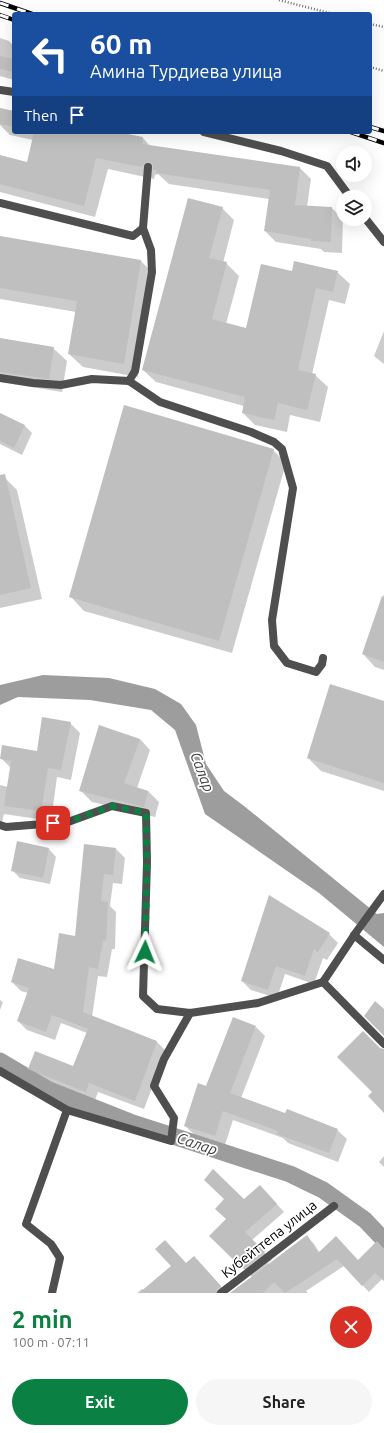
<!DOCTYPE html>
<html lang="en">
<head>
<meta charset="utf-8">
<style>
  :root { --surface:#fff; --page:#f6f6f6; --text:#222; --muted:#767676; --accent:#0b8043 }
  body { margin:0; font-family:Ubuntu,sans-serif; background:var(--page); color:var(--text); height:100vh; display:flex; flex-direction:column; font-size:15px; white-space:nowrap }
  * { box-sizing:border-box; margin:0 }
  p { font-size:13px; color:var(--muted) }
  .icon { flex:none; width:22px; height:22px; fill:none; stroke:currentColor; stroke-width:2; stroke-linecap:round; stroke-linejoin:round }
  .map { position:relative; height:1293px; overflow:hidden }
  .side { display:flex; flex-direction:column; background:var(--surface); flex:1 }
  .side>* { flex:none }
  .top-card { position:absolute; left:12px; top:12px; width:360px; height:122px; border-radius:4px; box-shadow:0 4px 16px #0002; background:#1a4fa0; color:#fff; overflow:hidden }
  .tools { position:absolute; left:336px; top:146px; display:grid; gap:8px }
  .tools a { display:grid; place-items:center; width:36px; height:36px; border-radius:50%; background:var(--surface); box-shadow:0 4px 16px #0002; font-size:20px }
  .pin { position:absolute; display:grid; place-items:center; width:34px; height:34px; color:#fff; margin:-17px; border-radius:8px; box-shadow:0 2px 6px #0006 }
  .me { position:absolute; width:44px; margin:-22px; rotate:2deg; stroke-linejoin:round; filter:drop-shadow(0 0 3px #0008) }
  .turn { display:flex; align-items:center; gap:14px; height:84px; padding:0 12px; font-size:18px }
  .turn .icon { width:52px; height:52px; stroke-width:2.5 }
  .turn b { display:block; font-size:28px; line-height:34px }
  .then { display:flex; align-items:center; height:38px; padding:0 12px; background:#0003; gap:8px; font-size:15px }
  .round { display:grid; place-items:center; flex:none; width:42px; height:42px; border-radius:21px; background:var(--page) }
  .overview { display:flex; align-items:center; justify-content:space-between; height:68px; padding:0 12px }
  h1 { font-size:24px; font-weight:600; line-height:30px; color:var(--accent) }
  .primary-button { display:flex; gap:8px; margin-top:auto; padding:8px 12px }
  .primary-button a { flex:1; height:46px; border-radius:24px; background:var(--accent); color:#fff; font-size:16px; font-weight:600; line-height:46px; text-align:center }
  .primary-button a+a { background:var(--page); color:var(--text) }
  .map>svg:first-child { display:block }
  .water { fill:#9d9d9d }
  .shadow { fill:#0003 }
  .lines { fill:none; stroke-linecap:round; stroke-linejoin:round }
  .canal { stroke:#9d9d9d; stroke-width:17 }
  .building { fill:#bfbfbf }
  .path { stroke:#717171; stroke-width:2.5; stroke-dasharray:1 2; stroke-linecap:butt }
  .service { stroke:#4f4f4f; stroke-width:8 }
  .minor { stroke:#4f4f4f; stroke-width:8 }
  .rail-casing { stroke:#000; stroke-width:4.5 }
  .rail { stroke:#fff; stroke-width:3; stroke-dasharray:9; stroke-linecap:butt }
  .route { stroke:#0b8043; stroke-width:7; stroke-dasharray:0 12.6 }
  .labels { text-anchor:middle; stroke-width:3.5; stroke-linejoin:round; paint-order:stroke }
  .street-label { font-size:14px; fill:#000; stroke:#fff }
  .water-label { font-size:15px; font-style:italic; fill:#3e3e3e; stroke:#fff }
</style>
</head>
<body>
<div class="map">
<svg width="384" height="1293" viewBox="0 0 384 1293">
  <rect width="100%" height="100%" fill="#fff"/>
  <path class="water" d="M43 675 109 678 155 689 181 704 196 725 206 764 224 791 244 806 377 914 384 913V947L319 893 205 814 175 730 151 710 90 700 18 697 0 705V685Z"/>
  <g class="shadow">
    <path d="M0 38 9 41 14 46V80L0 76Z"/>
    <path d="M14 112V132H113L143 138 150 146 300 168 311 179 307 207 332 208 343 219 342 253 324 252 321 249 276 242 265 231 269 199 169 184 158 174 155 175 154 179 108 169 95 217 0 192V156L28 163 33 140 10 135 0 125V116Z"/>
    <path d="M222 208 234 220 223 263H226L239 276 226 324 247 329 292 272H337L350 284 345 304 329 300 312 374 315 375 328 387 320 422 290 415 287 432 255 425 243 413 244 406 156 382 143 370Z"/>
    <path d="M0 237 141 261 154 274 138 377 83 367 69 354 76 312 0 299Z"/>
    <path d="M384 331V364L374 356Z"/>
    <path d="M0 339 53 348 67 361 62 392 0 382Z"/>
    <path d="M2 415 25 426 32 433 22 455 0 444V418Z"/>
    <path d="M273 450 286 463 232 653 84 611 71 597Z"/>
    <path d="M6 479 17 490 42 599 0 608V480Z"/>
    <path d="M384 594V670L375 667 363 654Z"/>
    <path d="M384 702V791L321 771 308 758Z"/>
    <path d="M70 723 80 733 71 780 57 777 51 821 4 814 2 822H0V785L8 787 11 768 1 758 38 753Z"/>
    <path d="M140 739 150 750 137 788 148 791 159 802 155 817 92 802 81 791Z"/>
    <path d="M85 845 116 849 125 858 122 884 113 883 110 906 116 912 115 949H112L107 977 98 976 92 1017 157 1042 166 1051 144 1109 98 1092 95 1100 38 1078 29 1069 74 1068 87 1033 61 1023 55 1040 27 1030 18 1021 28 993 21 991 12 982 55 970 76 937Z"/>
    <path d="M49 849 56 857 50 884 20 878 12 870Z"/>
    <path d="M329 934 338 943 327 960 323 958 314 984 285 974 277 998 251 990 242 981Z"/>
    <path d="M0 1000 3 1002 0 1010Z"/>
    <path d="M256 1027 265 1036 241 1098 286 1114 337 1130 347 1139 338 1162 288 1143 283 1138 233 1120 225 1145 195 1135 185 1126Z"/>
    <path d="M384 1156V1167L379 1162Z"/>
    <path d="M268 1194 284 1212 252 1240 272 1260 268 1263 269 1265 307 1236 314 1244 320 1253 358 1261 384 1250V1281L382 1279 369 1292 344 1266 306 1291 308 1293H230L252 1277 211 1236 244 1201Z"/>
    <path d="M186 1264H201L227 1293H137L142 1289 144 1290Z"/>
  </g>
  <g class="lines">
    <path class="canal" d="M0 1061 49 1090 130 1122 290 1174 323 1190 365 1220 384 1240"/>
  </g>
  <g class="building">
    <path d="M0 56 14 59V72L0 69Z"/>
    <path d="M0 108 14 111V127L0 124Z"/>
    <path d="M34 132H118L143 137 142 144 300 167 295 205 332 207 331 242 311 241V239L264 231 270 190 156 173 157 170H153V164L149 162 144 164 142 167 96 158 84 206 0 184V155L27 162Z"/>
    <path d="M188 198 223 207 209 258 227 262 212 319 246 328 261 264 292 271 294 261 338 271 333 292 316 288 298 370 316 374 307 410 278 403 274 420 242 413 245 397 142 370Z"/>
    <path d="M0 236 141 260 124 364 68 354 77 301 0 288Z"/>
    <path d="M0 338 54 347 49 379 0 372Z"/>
    <path d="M124 405 274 449 219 641 69 597Z"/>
    <path d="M0 413 25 425 14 448 0 441Z"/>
    <path d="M5 474 31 588 0 595V475Z"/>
    <path d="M382 596 384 597V662L362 654Z"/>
    <path d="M330 684 384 701V783L307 758Z"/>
    <path d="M42 717 71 722 61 770 48 768 41 811 4 806 11 761 0 759 2 745 37 751Z"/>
    <path d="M99 725 140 739 124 783 148 791 144 807 79 791Z"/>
    <path d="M17 841 49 848 43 878 11 871Z"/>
    <path d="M84 844 116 848 113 875 104 874 101 901 108 902 106 941 103 940 98 969 89 967 83 1012 157 1041 135 1101 89 1083 86 1092 28 1069 35 1051 73 1066 88 1029 52 1015 46 1032 17 1021 29 988 11 982 18 958 54 969 59 933 75 936Z"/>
    <path d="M269 895 330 933 318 952 314 949 305 976 276 966 268 990 241 981Z"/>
    <path d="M375 1001 384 1009V1036L364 1016Z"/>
    <path d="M233 1017 256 1026 230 1093 285 1113 287 1109 338 1129 329 1153 277 1134 278 1131 223 1111 215 1136 184 1126 198 1083 206 1086Z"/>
    <path d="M363 1031 380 1048 384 1049V1113L368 1096 372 1092 337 1057Z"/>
    <path d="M213 1169 244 1199 260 1185 277 1204 245 1232 265 1252 243 1269 209 1236 226 1219 215 1209 224 1199 204 1180Z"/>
    <path d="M307 1235 318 1253 336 1236 358 1260 377 1241 384 1249V1281L375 1273 362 1286 337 1259 285 1293 274 1282 263 1293H230Z"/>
    <path d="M165 1240 186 1263 194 1256 221 1286 217 1289 216 1293H139L171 1266 155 1249Z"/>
  </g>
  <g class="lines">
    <g class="path">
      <path d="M279 0 333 14"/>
      <path d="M370 24 384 27"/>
      <path d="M370 67 384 71"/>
    </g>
    <g class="service">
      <path d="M0 203 133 236 143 228 148 167"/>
      <path d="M0 378 33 383 61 385 92 379 129 381 135 371 152 272 151 250 143 228"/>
      <path d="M129 381 160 402 251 432 274 442 282 449 293 488 272 620 274 646 287 663 316 672 322 664 323 658"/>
    </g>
    <g class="minor">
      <path d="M0 90 14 92"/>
      <path d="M204 132 281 151 327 166 350 197"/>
      <path d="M365 218 384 242"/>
      <path d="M0 825 6 827 68 822 112 806 146 813 147 862 143 996 157 1009 190 1013 258 1003 323 982 384 1044"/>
      <path d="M354 935 384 960"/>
      <path d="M323 982 357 931 384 894"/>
      <path d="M0 1071 67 1110 171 1141 174 1118 154 1086 164 1059 190 1013"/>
      <path d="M52 1293 60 1258 51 1244 26 1224 67 1110"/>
      <path d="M221 1293 334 1206"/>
    </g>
    <g class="rail-casing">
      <g id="rail">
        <path d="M0 3 32 14"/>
        <path d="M0 15 14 20"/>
        <path d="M370 127 384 131"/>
        <path d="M351 132 384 143"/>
      </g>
    </g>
    <use href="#rail" class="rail"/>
  </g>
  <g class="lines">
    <path class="route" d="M53 823 68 822 112 806 146 813 147 862 145 952"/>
  </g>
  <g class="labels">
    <g class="street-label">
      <text transform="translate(269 1239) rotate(-38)" y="5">Кубейттепа улица</text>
    </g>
    <g class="water-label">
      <text transform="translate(202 772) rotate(69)" y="5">Салар</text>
      <text transform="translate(197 1144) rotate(18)" y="5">Салар</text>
    </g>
  </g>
</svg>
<div class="tools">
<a><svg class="icon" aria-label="sound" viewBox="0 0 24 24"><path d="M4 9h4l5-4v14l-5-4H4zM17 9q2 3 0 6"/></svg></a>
<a><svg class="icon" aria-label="layers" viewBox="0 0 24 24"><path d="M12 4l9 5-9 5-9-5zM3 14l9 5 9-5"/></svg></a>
</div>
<div class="pin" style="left:53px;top:823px;background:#d93025"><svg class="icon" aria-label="arrive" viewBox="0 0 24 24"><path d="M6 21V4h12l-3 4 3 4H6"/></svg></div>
<svg class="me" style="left:145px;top:952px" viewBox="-20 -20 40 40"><path d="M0-17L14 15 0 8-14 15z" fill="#0b8043" stroke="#fff" stroke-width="4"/></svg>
<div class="top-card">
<div class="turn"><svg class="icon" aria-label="left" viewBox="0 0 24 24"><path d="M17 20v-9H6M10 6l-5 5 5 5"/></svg><div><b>60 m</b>Амина Турдиева улица</div></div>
<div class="then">Then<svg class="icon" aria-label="arrive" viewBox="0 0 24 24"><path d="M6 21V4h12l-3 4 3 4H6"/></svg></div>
</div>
</div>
<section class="side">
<div class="overview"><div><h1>2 min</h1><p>100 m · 07:11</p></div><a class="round" style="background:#d93025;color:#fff"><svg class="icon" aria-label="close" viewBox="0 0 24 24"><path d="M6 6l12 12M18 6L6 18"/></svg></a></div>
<div class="primary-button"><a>Exit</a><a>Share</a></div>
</section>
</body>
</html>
